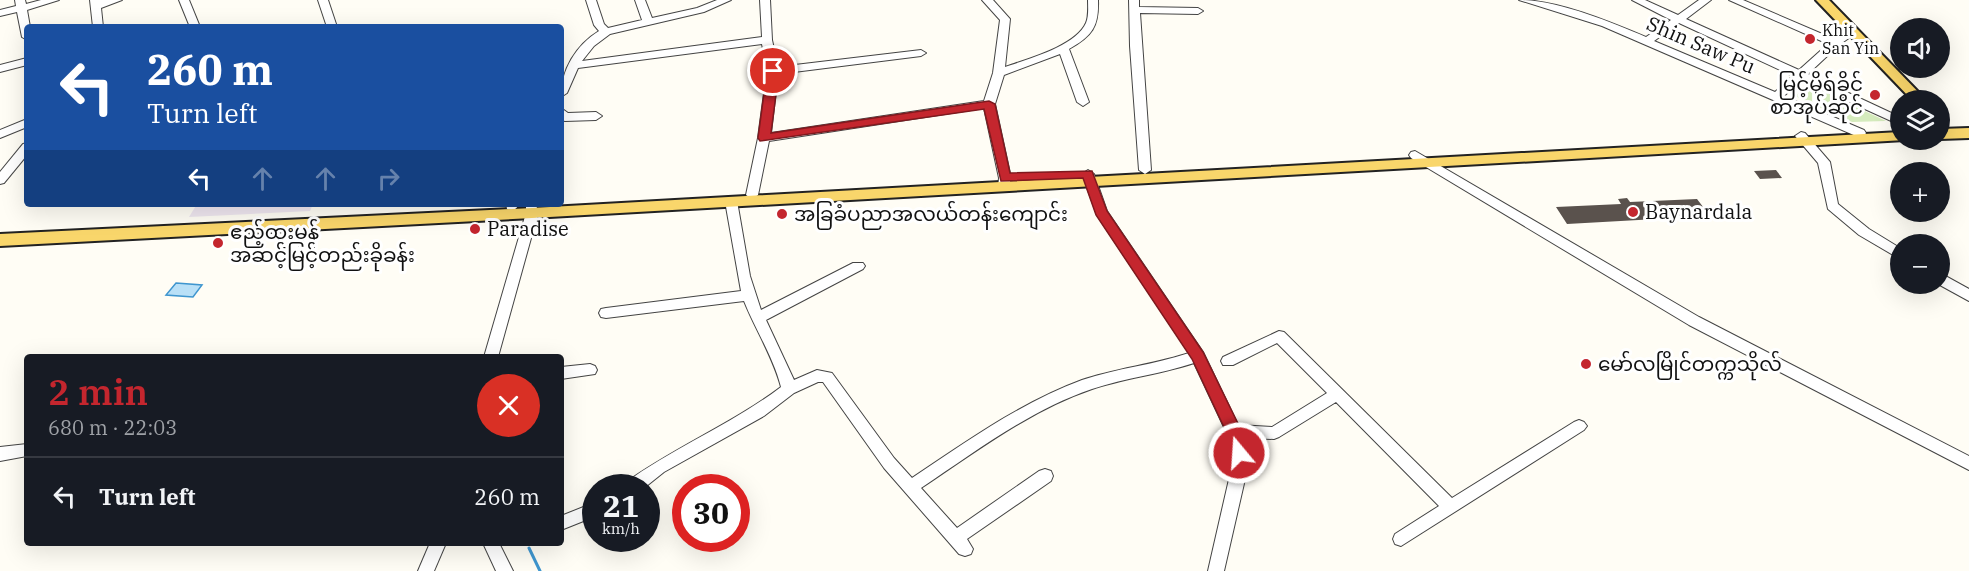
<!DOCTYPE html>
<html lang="en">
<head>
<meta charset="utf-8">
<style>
  :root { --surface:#171b24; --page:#20242c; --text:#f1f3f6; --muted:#9ea1a6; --line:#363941; --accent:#c4262e }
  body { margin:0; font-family:"IBM Plex Serif","Noto Sans Myanmar",serif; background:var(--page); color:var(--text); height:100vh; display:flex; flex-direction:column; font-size:22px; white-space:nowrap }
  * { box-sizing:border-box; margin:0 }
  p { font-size:20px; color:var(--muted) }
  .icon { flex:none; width:33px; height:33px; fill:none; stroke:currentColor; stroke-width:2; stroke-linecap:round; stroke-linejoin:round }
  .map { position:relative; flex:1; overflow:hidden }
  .panel { position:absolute; left:24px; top:354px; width:540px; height:192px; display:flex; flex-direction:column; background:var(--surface); border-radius:6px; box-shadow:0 6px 24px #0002 }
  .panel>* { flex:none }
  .guide { position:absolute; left:24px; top:24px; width:540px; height:183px; border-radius:6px; box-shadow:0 6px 24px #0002; background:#1a4fa0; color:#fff; overflow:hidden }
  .fabs { position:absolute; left:1890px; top:18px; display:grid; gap:12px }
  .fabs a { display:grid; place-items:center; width:60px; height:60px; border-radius:50%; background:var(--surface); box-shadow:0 6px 24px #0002; font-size:30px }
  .speed { position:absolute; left:582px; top:474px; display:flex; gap:12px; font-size:30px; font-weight:700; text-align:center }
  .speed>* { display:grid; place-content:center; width:78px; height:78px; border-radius:50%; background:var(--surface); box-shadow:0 6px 24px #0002; line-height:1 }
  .speed small { font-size:15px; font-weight:400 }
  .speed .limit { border:9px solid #d22; background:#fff; color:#111 }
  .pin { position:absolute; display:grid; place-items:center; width:51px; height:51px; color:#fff; margin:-26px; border:3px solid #fff; border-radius:50%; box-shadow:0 2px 6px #0007 }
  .me { position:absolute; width:66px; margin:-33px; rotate:342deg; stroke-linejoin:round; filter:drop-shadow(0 0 4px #0008) }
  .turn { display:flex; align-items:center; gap:21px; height:126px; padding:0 24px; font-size:27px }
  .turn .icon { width:78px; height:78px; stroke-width:2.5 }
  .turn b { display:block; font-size:42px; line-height:51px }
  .lanes { display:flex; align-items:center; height:57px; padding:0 24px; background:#0003; justify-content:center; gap:30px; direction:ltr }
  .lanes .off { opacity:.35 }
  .round { display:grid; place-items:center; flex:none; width:63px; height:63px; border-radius:32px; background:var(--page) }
  .headline { display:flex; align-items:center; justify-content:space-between; height:102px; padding:0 24px }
  h1 { font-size:36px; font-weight:600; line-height:45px; color:var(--accent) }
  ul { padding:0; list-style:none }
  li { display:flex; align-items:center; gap:18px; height:78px; padding:0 24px; border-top:2px solid var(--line) }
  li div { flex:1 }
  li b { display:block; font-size:22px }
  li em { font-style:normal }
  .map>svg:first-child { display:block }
  .industrial { fill:#eee6ef }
  .green { fill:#d5ebbd }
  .water { fill:#b9e0f7; stroke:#3f96cf; stroke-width:1.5 }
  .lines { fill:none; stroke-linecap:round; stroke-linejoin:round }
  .stream { stroke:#3f96cf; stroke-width:3 }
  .building { fill:#5a524d }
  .minor-casing { stroke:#444; stroke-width:2 }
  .major-casing { stroke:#222; stroke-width:4 }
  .minor { fill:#fff; fill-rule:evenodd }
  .major { fill:#f9d66b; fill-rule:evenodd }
  .route { fill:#c4262e; stroke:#7f191e; stroke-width:1.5 }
  .poi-dot { fill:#c4262e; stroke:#fff; stroke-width:2 }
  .labels { text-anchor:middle; stroke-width:6; stroke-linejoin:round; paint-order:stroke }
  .far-poi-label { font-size:16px; fill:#111; stroke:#fff; text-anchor:start }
  .street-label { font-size:20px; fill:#111; stroke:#fff }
  .poi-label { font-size:20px; fill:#111; stroke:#fff; text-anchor:start }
</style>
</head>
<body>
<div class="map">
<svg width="1969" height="571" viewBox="0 0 1969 571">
  <rect width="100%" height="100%" fill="#fffdf5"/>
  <path class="industrial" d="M197 204H313L310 211 189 217Z"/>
  <path class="green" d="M1809 85 1886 121 1852 122 1795 96Z"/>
  <path class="water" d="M176 283 202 285 193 297 166 295Z"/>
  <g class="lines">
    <path class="stream" d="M529 548 540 571"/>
  </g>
  <g class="building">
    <path d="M1776 170 1782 178 1760 179 1754 171Z"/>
    <path d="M1627 198 1630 202 1697 199 1710 216 1567 224 1556 207 1621 204 1618 199Z"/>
  </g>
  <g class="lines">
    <g class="minor-casing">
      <g id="minor">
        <path d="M15 0H25L26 4 41 0H59L27 10 30 27H27V40L22 37 17 12 0 16V10L16 6Z"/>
        <path d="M90 0H122L101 8 103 27H93Z"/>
        <path d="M179 0H189L200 27H190Z"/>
        <path d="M318 0H328L337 27H327Z"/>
        <path d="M586 0H596L604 24 608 28 642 20 635 0H645L652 18 697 8 717 0H731L704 12 610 34 594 46 582 61 762 37 760 0H770L772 40 778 67 921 50 926 53 921 56 778 74 771 133 984 101 993 73 1000 20 982 0H993L1010 19 1005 67C1028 59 1076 46 1086 23 1089 16 1088 7 1088 0H1098C1099 27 1092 36 1069 49L1089 102 1083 106 1077 102 1060 54 1004 75 995 104 1011 178 1008 190 1004 191 998 187 999 178 984 108 769 141 758 195 752 199 746 195 758 138 767 71 762 44 578 68 567 93 561 97C561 70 576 45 599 31L594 25Z"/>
        <path d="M1129 0H1139V7L1198 8 1203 11 1198 14 1140 13 1151 170 1145 174 1139 170 1130 46Z"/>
        <path d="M1519 0C1558 0 1610 22 1646 37L1671 20 1632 0H1645L1678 15 1699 0H1711L1686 19 1799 70 1828 44 1729 0H1743L1834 39 1848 29H1856V33L1839 45 1808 74 1900 117V125L1801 80 1784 96 1864 130 1866 133 1864 136H1856L1602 26ZM1679 23 1793 76 1775 92 1654 41Z"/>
        <path d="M27 58V65L0 72V65Z"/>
        <path d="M561 108 568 113 596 112 602 116 596 120 565 121 561 120Z"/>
        <path d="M27 119V127L0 138V130Z"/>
        <path d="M1801 132 1805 133 1830 162 1838 204 1869 229 1900 248V259L1859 235 1828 209 1818 163 1795 136Z"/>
        <path d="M27 143V155L4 183 0 184V172L23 144Z"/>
        <path d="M1415 151 1699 317 1969 456V470L1689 325 1411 158 1409 155 1411 152Z"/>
        <path d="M1088 170 1094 174 1107 211 1203 352 1238 425 1272 427 1327 393 1277 343 1233 365H1223L1221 361 1223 357 1279 331 1284 332 1452 498 1574 422 1579 420 1584 422 1587 426 1584 430 1401 546 1395 544 1393 539 1395 534 1439 506 1336 402 1279 437 1274 439 1245 438 1248 466 1224 571H1208L1232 466 1230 440 1194 363C1161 374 1125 378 1092 389 1030 410 975 452 921 488L957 528 1039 471 1045 469 1051 471 1053 476 1051 481 967 539 973 549 971 554 965 556 959 554 884 468 823 382H818L794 393 764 416 664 472 644 488H623L625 483C675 447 732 424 781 387 773 356 755 329 744 301L606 318 601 317 599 313 601 309 606 308 741 291 725 201 731 197 737 201 750 276 761 310 853 263H863L865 266 863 269 766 320 794 380 817 370 832 373 894 458 912 478C966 442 1020 403 1082 380 1117 368 1154 365 1189 353L1097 215 1082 174Z"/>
        <path d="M506 204H519C516 210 513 211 507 209Z"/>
        <path d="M526 204H536L538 213 498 357H484L526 213Z"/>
        <path d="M1940 273 1969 289V301L1938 284Z"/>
        <path d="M590 364 595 366 597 370 595 374 561 379V367Z"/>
        <path d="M27 444V456L0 461V447Z"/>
        <path d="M596 502V516L561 530V516Z"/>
        <path d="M430 543H446L434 571H418Z"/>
        <path d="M483 543H499L513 571H496Z"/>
      </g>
    </g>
    <g class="major-casing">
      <g id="major">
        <path d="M1816 0H1829L1926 100H1912Z"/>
        <path d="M1969 128V138L1940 139V129Z"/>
        <path d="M1900 132V140H1905L532 218 0 246V234L532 208Z"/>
      </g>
    </g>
    <use href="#minor" class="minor"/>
    <use href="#major" class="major"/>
  </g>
  <path class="route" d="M773 68 779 71 771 133 989 101 995 104 1010 173 1092 171 1107 211 1203 352 1246 440 1247 453 1245 458 1239 460 1234 458 1230 440 1192 359 1096 215 1083 178 1001 181 984 109 760 141 758 138 767 71Z"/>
  <g class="poi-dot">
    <circle cx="1810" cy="39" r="6"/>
    <circle cx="1875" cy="95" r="6"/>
    <circle cx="1633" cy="212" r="6"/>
    <circle cx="782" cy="214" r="6"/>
    <circle cx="475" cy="229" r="6"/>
    <circle cx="218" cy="243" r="6"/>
    <circle cx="1586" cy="364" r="6"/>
  </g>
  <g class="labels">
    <g class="far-poi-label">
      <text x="1822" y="36">Khit<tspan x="1822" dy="18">San Yin</tspan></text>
    </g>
    <g class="street-label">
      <text transform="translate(1701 45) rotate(23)" y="7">Shin Saw Pu</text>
    </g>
    <g class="poi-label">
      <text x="1863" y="91" text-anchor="end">မြင့်မိုရ်ခိုင်<tspan x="1863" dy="23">စာအုပ်ဆိုင်</tspan></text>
      <text x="1645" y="219">Baynardala</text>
      <text x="794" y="221">အခြခံပညာအလယ်တန်းကျောင်း</text>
      <text x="487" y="236">Paradise</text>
      <text x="230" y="239">ဧည့်ထူးမွန်<tspan x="230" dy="23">အဆင့်မြင့်တည်းခိုခန်း</tspan></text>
      <text x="1598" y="371">မော်လမြိုင်တက္ကသိုလ်</text>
    </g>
  </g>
</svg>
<div class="fabs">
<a><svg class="icon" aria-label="sound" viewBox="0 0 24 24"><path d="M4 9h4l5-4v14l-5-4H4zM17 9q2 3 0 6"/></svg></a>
<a><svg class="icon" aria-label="layers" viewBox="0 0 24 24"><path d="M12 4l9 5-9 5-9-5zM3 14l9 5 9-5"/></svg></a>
<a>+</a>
<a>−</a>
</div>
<div class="speed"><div>21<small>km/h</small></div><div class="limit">30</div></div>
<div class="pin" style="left:773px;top:71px;background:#d93025"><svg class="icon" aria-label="arrive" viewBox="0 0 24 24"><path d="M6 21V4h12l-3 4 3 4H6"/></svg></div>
<svg class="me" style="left:1239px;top:453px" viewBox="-20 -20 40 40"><circle r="17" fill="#c4262e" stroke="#fff" stroke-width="3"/><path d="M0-11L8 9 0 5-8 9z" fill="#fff"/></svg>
<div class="guide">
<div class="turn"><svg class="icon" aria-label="left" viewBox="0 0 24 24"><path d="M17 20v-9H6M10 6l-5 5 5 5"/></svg><div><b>260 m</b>Turn left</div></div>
<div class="lanes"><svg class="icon" aria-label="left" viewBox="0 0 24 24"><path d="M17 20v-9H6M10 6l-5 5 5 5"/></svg><svg class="icon off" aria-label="ahead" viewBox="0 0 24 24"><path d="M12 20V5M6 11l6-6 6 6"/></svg><svg class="icon off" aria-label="ahead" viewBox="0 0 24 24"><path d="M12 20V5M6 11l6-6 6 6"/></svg><svg class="icon off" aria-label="right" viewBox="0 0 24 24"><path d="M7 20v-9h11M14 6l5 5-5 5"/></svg></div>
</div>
<section class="panel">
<div class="headline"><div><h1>2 min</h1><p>680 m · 22:03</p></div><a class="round" style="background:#d93025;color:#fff"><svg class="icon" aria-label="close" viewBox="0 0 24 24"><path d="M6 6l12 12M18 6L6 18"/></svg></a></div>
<ul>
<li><svg class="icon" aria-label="left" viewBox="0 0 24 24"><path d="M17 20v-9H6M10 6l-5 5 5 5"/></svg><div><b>Turn left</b></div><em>260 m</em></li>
</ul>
</section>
</div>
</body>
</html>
